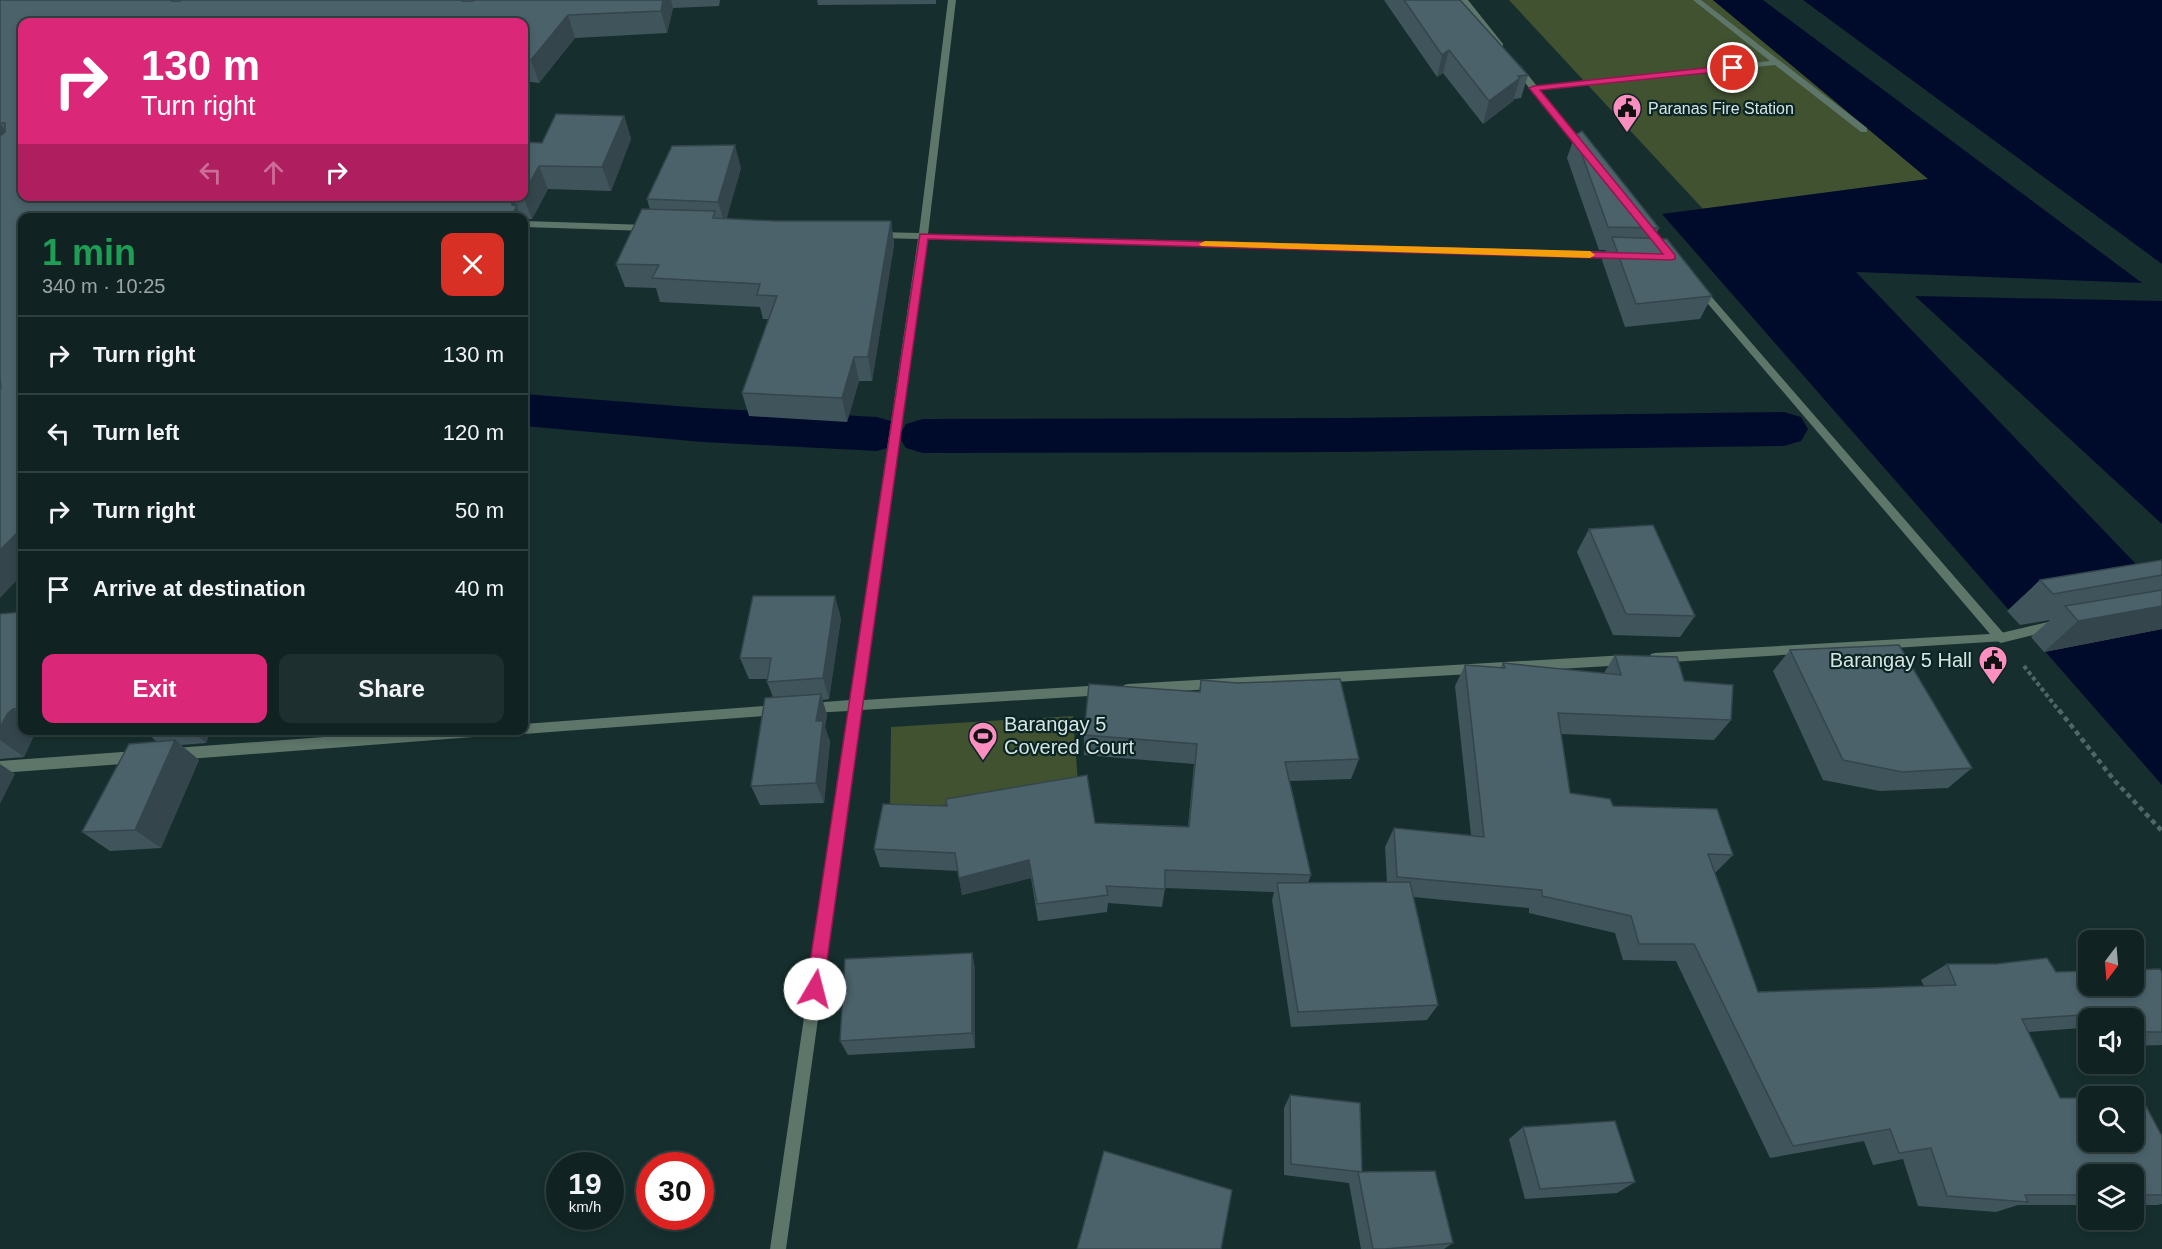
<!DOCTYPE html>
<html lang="en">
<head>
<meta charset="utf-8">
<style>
  :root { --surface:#102322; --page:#1e2f2f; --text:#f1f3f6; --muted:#9ca4a5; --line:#304040; --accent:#db2777 }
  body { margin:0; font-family:Helvetica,sans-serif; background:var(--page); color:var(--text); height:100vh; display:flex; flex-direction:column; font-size:22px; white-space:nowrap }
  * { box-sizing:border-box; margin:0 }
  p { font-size:20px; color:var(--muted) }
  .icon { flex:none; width:33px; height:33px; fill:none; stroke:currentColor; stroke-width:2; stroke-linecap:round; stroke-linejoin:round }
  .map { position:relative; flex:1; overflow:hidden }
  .sheet { position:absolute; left:18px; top:213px; width:510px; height:522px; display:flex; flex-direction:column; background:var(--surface); border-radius:12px; box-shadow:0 3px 9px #0003,0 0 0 2px var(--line) }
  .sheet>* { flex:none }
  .banner { position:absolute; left:18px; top:18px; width:510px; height:183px; border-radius:12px; box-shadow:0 3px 9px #0003,0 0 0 2px var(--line); background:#db2777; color:#fff; overflow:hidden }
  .needle { width:39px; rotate:196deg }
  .tools { position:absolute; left:2078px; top:930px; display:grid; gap:12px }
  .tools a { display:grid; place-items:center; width:66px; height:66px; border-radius:12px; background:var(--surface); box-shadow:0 3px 9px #0003,0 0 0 2px var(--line); font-size:30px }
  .speed { position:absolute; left:546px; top:1152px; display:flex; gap:12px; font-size:30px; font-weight:700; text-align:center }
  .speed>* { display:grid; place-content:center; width:78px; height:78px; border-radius:50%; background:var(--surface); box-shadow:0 3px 9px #0003,0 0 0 2px var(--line); line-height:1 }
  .speed small { font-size:15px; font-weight:400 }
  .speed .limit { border:9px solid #d22; background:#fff; color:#111 }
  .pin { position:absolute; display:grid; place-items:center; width:51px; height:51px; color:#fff; margin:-26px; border:3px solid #fff; border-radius:50%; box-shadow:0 2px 6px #0007 }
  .me { position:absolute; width:66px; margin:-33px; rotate:8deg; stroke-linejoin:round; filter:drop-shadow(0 0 4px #0008) }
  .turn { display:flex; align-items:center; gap:21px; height:126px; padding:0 24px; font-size:27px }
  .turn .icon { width:78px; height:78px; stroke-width:2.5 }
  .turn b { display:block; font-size:42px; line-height:51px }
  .lanes { display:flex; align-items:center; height:57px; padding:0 24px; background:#0003; justify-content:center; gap:30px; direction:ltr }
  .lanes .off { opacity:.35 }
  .round { display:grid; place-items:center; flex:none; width:63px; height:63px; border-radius:12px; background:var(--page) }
  .head { display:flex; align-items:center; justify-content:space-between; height:102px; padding:0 24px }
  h1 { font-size:36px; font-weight:700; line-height:45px; color:#1e9e55 }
  .button { display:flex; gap:12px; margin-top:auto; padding:12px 24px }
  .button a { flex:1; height:69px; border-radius:12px; background:var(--accent); color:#fff; font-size:24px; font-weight:700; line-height:69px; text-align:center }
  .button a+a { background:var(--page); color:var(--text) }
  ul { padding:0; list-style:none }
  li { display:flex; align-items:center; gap:18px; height:78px; padding:0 24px; border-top:2px solid var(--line) }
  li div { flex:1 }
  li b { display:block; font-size:22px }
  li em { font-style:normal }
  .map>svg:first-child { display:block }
  .green { fill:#415231 }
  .water { fill:#000b2c }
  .pier { fill:#162f2e }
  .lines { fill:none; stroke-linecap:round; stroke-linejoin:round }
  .canal { fill:#000b2c; fill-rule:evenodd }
  .path-far1 { stroke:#516766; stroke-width:4; stroke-dasharray:4 3; stroke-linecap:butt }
  .path { stroke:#516766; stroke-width:4.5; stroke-dasharray:5 4; stroke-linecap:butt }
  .lane { fill:#5e7569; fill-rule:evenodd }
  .street { fill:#5e7569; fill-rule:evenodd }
  .wall { fill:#40545c }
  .shaded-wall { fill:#34454b }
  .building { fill:#4b626b; stroke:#34454b; stroke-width:1.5 }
  .route { fill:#db2777; stroke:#8e194d; stroke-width:1.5 }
  .slow { fill:#f59e0b }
  .labels { text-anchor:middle; stroke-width:4.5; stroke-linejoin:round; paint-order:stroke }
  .far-poi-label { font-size:16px; fill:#d6e4e4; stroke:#0b2524; text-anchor:start }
  .poi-label { font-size:20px; fill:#d6e4e4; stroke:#0b2524; text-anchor:end }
</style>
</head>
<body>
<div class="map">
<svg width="2162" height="1249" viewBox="0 0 2162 1249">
  <rect width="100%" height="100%" fill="#162f2e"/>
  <g class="green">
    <path d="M1509 0H1713L1929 179 1703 209Z"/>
    <path d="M1073 716 1079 797 890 808 891 727Z"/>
  </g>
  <path class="water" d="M1713 0H2162V785L1662 214 1928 179Z"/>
  <path class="pier" d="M1763 0H1803L2162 264V301L1915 296 2162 524V629L2044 652 2008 611 2156 585 1856 272 2142 283Z"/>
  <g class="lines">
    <path class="canal" d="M524 394 703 408 877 417 894 422 901 433 906 424 923 419 1343 418 1784 412 1801 417 1808 429 1801 441 1784 446 1343 452 923 453 906 448 899 437 894 446 877 451 703 442 524 426Z"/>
    <path class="path-far1" d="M2024 666 2060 712"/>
    <path class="path" d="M2059 710 2114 780 2162 831"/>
    <g class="lane">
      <path d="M1693 0H1701L1867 128V132H1861L1775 65 1534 90 1530 88 1534 86 1770 61Z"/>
      <path d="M2057 620 2061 622 2063 625 2061 628 2001 643 1997 641 1995 638 1997 635 2001 633Z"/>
    </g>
    <g class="street">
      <path d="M948 0H956L928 234 1619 252 1624 255 1619 258 927 239 863 700 1105 685 1109 686 1111 690 1109 694 1105 695 861 710 786 1249H770L849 711 811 713 807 712 805 708 807 704 811 703 850 700 918 239 878 238 874 235 878 232 919 233Z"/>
      <path d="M1460 0H1468L1503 44V48H1497Z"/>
      <path d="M1514 65H1520L1586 147V151H1580L1514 69Z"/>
      <path d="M524 221 648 225 652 228 648 231 524 227Z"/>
      <path d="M1700 286 1703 287 2005 635 2007 638 2005 641 1655 663 1651 662 1649 658 1651 654 1655 653 1990 634 1697 291V287Z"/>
      <path d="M1626 655 1630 656 1632 660 1630 664 1626 665 1128 694 1124 693 1122 689 1124 685 1128 684Z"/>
      <path d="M778 705 782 706 784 710 782 714 778 715 524 734 518 730H524V724Z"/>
      <path d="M418 730H505L504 734 499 735 175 760 170 758 169 754 170 750 175 748Z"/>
      <path d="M136 751 141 753 143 757 141 761 136 763 0 773V761Z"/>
    </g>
  </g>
  <g class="wall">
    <path d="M0 0H720L719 6 673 8 667 33 575 38 539 83 524 81V22L22 196H524L542 143 624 116 631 139 611 191 548 189 532 219H524V218H22L0 598Z"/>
    <path d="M817 0H936V4L818 5Z"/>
    <path d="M1384 0H1460L1528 75 1521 98 1514 99 1513 101 1483 124 1443 73 1437 77Z"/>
    <path d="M1575 135 1659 228 1654 238 1712 296 1700 319 1625 327 1602 260 1606 250H1599L1567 158Z"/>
    <path d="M741 168 726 219 775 221H891L894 245 872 381H859L847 422 749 416 742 393 769 319H763L760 307 660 302 656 288 625 287 616 264 650 210 647 199Z"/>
    <path d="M1589 529 1695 616 1680 637 1613 635 1577 552Z"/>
    <path d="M2162 560V629L2044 652 2031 637 2050 620 2020 625 2007 611 2040 580Z"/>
    <path d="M22 612V730H40L35 733 24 757 0 759V614Z"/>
    <path d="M841 618 829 699 822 700 827 715 825 727 830 742 824 803 760 805 751 786 773 697 767 682 768 679H749L740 658Z"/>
    <path d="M1790 650 1972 768 1948 788 1880 791 1823 780 1773 671Z"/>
    <path d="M1615 655 1684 681 1731 720 1714 740 1561 734 1570 793 1613 806 1733 855 1715 873 1758 992 1924 986 1921 980 1947 964 2056 972 2162 973V1045L2133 1046V1018H2088V1042L2080 1028 2028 1032 2060 1098 2162 1136V1204L2157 1205H2133V1174H2088V1205H2018L1996 1212 1918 1206 1903 1159 1873 1165 1864 1141 1770 1158 1676 961 1623 960 1615 933 1529 913V908L1413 897 1438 1005 1427 1020 1291 1027 1272 900 1274 892 1165 888 1162 907 1108 903 1107 912 1038 921 1031 878 962 895 958 871 880 867 874 849 1095 823 1188 826 1194 764 1084 755V735L1199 692 1201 680 1359 759 1351 779 1290 781 1311 875 1308 883 1387 882 1385 847 1394 828 1471 835 1455 686 1465 665 1500 668 1503 663 1604 673Z"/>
    <path d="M143 730H211L206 743 181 745 199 760 161 848 110 851 82 832 156 741Z"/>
    <path d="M972 953 975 969V1048L848 1055 840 1041Z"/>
    <path d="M1290 1095 1362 1172 1453 1243 1444 1249H1361L1349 1183 1284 1175V1108Z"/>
    <path d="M1523 1127 1635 1182 1617 1193 1525 1199 1509 1139Z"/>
  </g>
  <g class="shaded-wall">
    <path d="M663 0H671L673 8 667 33 661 11Z"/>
    <path d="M568 15 575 38 539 83 531 60Z"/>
    <path d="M1449 50 1443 73 1437 77 1442 55Z"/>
    <path d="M1520 78 1513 101 1483 124 1489 101Z"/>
    <path d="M624 116 631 139 611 191 602 167Z"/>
    <path d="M0 124 18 146 0 160Z"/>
    <path d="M735 145 741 168 725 225 718 202Z"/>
    <path d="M539 166 548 189 532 219 523 196 524 193Z"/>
    <path d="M512 196 522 218H510Z"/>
    <path d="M891 221 894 245 872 381 868 357Z"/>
    <path d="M524 222 527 229 524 236Z"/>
    <path d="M854 357 859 381 847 422 842 398Z"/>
    <path d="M22 528V575L0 598V550Z"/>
    <path d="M835 596 841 618 829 699 823 678Z"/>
    <path d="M2162 606V629L2044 652 2078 621Z"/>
    <path d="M821 694 827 715 825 727 830 742 824 803 816 783V721Z"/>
    <path d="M13 709 22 716V730H40L35 733 24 757 0 740V727L8 713Z"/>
    <path d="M191 730H211L206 743Z"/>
    <path d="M175 740 199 760 161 848 135 830Z"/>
    <path d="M0 764 15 774 0 804Z"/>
    <path d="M1029 860 1031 878 962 895 959 878Z"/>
    <path d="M972 953 975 969V1048L972 1033Z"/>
  </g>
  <g class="building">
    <path d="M0 0H171V1H181L182 0H462V1H473L474 0H663L661 11 568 15 531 60 524 59V22H22V196H512V205L517 206 510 218H22V528L0 550V388H1L0 378V136L5 132V123H0Z"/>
    <path d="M1404 0H1460L1528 75 1518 76 1520 78 1489 101 1449 50 1442 55Z"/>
    <path d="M556 114 624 116 602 167 539 166 524 193V142L542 143Z"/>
    <path d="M1582 131 1659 228 1608 227 1575 135Z"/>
    <path d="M735 145 718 202 647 199 672 146Z"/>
    <path d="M642 209 715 211 713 218 775 221H891L868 357H854L842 398 742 393 777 296 757 295 760 284 652 278 659 265 616 264Z"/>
    <path d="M1612 237 1667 239 1712 296 1636 304Z"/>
    <path d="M1653 525 1695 616 1626 614 1589 529Z"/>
    <path d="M2162 560V575L2053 594 2040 580Z"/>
    <path d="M2162 590V606L2078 621 2065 606Z"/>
    <path d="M753 596H835L823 678 767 682 771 658H740Z"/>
    <path d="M22 612V708L13 709 8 713 0 727V614Z"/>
    <path d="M1899 645 1972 768 1902 772 1843 760 1790 650Z"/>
    <path d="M1615 655 1677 657 1684 681 1733 685 1731 720 1558 713 1570 793 1610 799 1613 806 1717 809 1733 855 1708 854 1758 992 1956 985 1947 964H1996L2047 958 2056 972 2088 971V986H2133V970L2160 969 2162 973V1032H2133V1018H2115L2112 1013 2022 1019 2060 1098H2088V1142H2133V1098L2142 1099 2162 1136V1195H2133V1174H2088V1195H2025L2028 1202 1947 1196 1931 1148 1899 1153 1890 1129 1793 1146 1694 944H1639L1631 916 1542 896V890L1397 877 1394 828 1484 837 1465 665 1505 668 1503 663 1621 675Z"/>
    <path d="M1340 679 1359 759 1285 762 1311 875 1165 870V889L1106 886 1108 895 1037 904 1029 860 959 878 955 853 874 849 883 804 947 806 946 799 1087 775 1095 823 1189 827 1197 744 1084 735 1089 684 1200 692 1201 680 1237 683Z"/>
    <path d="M821 694 816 721H823L816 783 751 786 765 698Z"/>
    <path d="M175 740 135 830 82 832 129 744Z"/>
    <path d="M1410 882 1438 1005 1298 1012 1277 883Z"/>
    <path d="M972 953V1033L840 1041 845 959Z"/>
    <path d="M1290 1095 1360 1103 1362 1172 1291 1164Z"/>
    <path d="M1615 1121 1635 1182 1540 1189 1523 1127Z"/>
    <path d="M1104 1151 1232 1190 1221 1249H1077Z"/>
    <path d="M1435 1171 1453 1243 1385 1249H1373L1358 1172Z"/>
  </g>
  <path class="route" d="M1733 65 1737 68 1736 70 1540 90 1675 255V259L1671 260 928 239 823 989 821 995 815 997 809 995 806 989 920 234 1663 254 1529 88 1534 86Z"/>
  <path class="slow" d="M1205 241 1590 251 1595 255 1590 258 1201 246 1199 244Z"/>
  <defs>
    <g id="civic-pin" transform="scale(1.5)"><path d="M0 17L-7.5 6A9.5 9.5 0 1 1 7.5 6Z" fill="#fd8ec0" stroke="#0b2524"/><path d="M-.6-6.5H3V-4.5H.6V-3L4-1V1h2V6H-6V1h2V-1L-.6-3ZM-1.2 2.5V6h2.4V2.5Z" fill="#111"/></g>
    <g id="stadium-pin" transform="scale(1.5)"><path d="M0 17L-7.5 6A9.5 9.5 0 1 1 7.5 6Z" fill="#fd8ec0" stroke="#0b2524"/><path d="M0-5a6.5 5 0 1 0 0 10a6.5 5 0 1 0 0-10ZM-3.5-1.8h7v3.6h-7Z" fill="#111"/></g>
  </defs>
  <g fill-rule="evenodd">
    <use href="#civic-pin" x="1627" y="108"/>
    <use href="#civic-pin" x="1993" y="660"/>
    <use href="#stadium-pin" x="983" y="736"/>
  </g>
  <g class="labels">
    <g class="far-poi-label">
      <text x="1648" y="114">Paranas Fire Station</text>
    </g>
    <g class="poi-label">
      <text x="1972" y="667">Barangay 5 Hall</text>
      <text x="1004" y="731" text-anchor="start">Barangay 5<tspan x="1004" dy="23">Covered Court</tspan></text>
    </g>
  </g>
</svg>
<div class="tools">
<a><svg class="needle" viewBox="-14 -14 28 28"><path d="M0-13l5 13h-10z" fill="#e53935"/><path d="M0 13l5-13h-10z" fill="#9ca4a5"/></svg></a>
<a><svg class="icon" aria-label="sound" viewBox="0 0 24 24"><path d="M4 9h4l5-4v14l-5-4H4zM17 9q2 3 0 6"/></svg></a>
<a><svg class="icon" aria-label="search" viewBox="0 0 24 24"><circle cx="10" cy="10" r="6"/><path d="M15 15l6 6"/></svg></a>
<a><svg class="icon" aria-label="layers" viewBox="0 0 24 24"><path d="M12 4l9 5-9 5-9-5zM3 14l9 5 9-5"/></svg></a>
</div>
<div class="speed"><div>19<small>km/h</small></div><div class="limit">30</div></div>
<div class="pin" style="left:1733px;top:68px;background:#d93025"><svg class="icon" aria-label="arrive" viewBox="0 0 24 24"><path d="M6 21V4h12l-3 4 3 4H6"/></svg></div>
<svg class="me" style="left:815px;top:989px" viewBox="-20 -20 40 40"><circle r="19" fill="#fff"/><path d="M0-13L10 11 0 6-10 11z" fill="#db2777"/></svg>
<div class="banner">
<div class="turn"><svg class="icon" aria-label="right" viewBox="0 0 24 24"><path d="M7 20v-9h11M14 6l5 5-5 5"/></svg><div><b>130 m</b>Turn right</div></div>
<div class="lanes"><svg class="icon off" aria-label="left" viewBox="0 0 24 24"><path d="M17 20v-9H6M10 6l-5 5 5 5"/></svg><svg class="icon off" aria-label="ahead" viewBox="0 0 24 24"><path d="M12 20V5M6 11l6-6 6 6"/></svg><svg class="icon" aria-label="right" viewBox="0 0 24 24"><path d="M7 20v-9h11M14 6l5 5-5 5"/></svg></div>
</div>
<section class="sheet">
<div class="head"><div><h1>1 min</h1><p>340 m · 10:25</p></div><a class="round" style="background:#d93025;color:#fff"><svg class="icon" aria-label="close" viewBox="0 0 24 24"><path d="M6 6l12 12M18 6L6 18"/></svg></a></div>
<ul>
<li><svg class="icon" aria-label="right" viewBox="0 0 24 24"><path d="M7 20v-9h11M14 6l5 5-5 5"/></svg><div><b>Turn right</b></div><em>130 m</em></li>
<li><svg class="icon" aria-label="left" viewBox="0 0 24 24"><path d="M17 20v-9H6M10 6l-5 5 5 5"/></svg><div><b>Turn left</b></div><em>120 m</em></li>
<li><svg class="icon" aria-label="right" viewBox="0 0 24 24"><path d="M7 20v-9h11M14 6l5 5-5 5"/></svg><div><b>Turn right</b></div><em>50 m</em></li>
<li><svg class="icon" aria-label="arrive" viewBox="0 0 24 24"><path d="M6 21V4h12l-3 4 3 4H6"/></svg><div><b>Arrive at destination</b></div><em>40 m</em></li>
</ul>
<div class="button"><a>Exit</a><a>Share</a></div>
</section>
</div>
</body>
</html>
